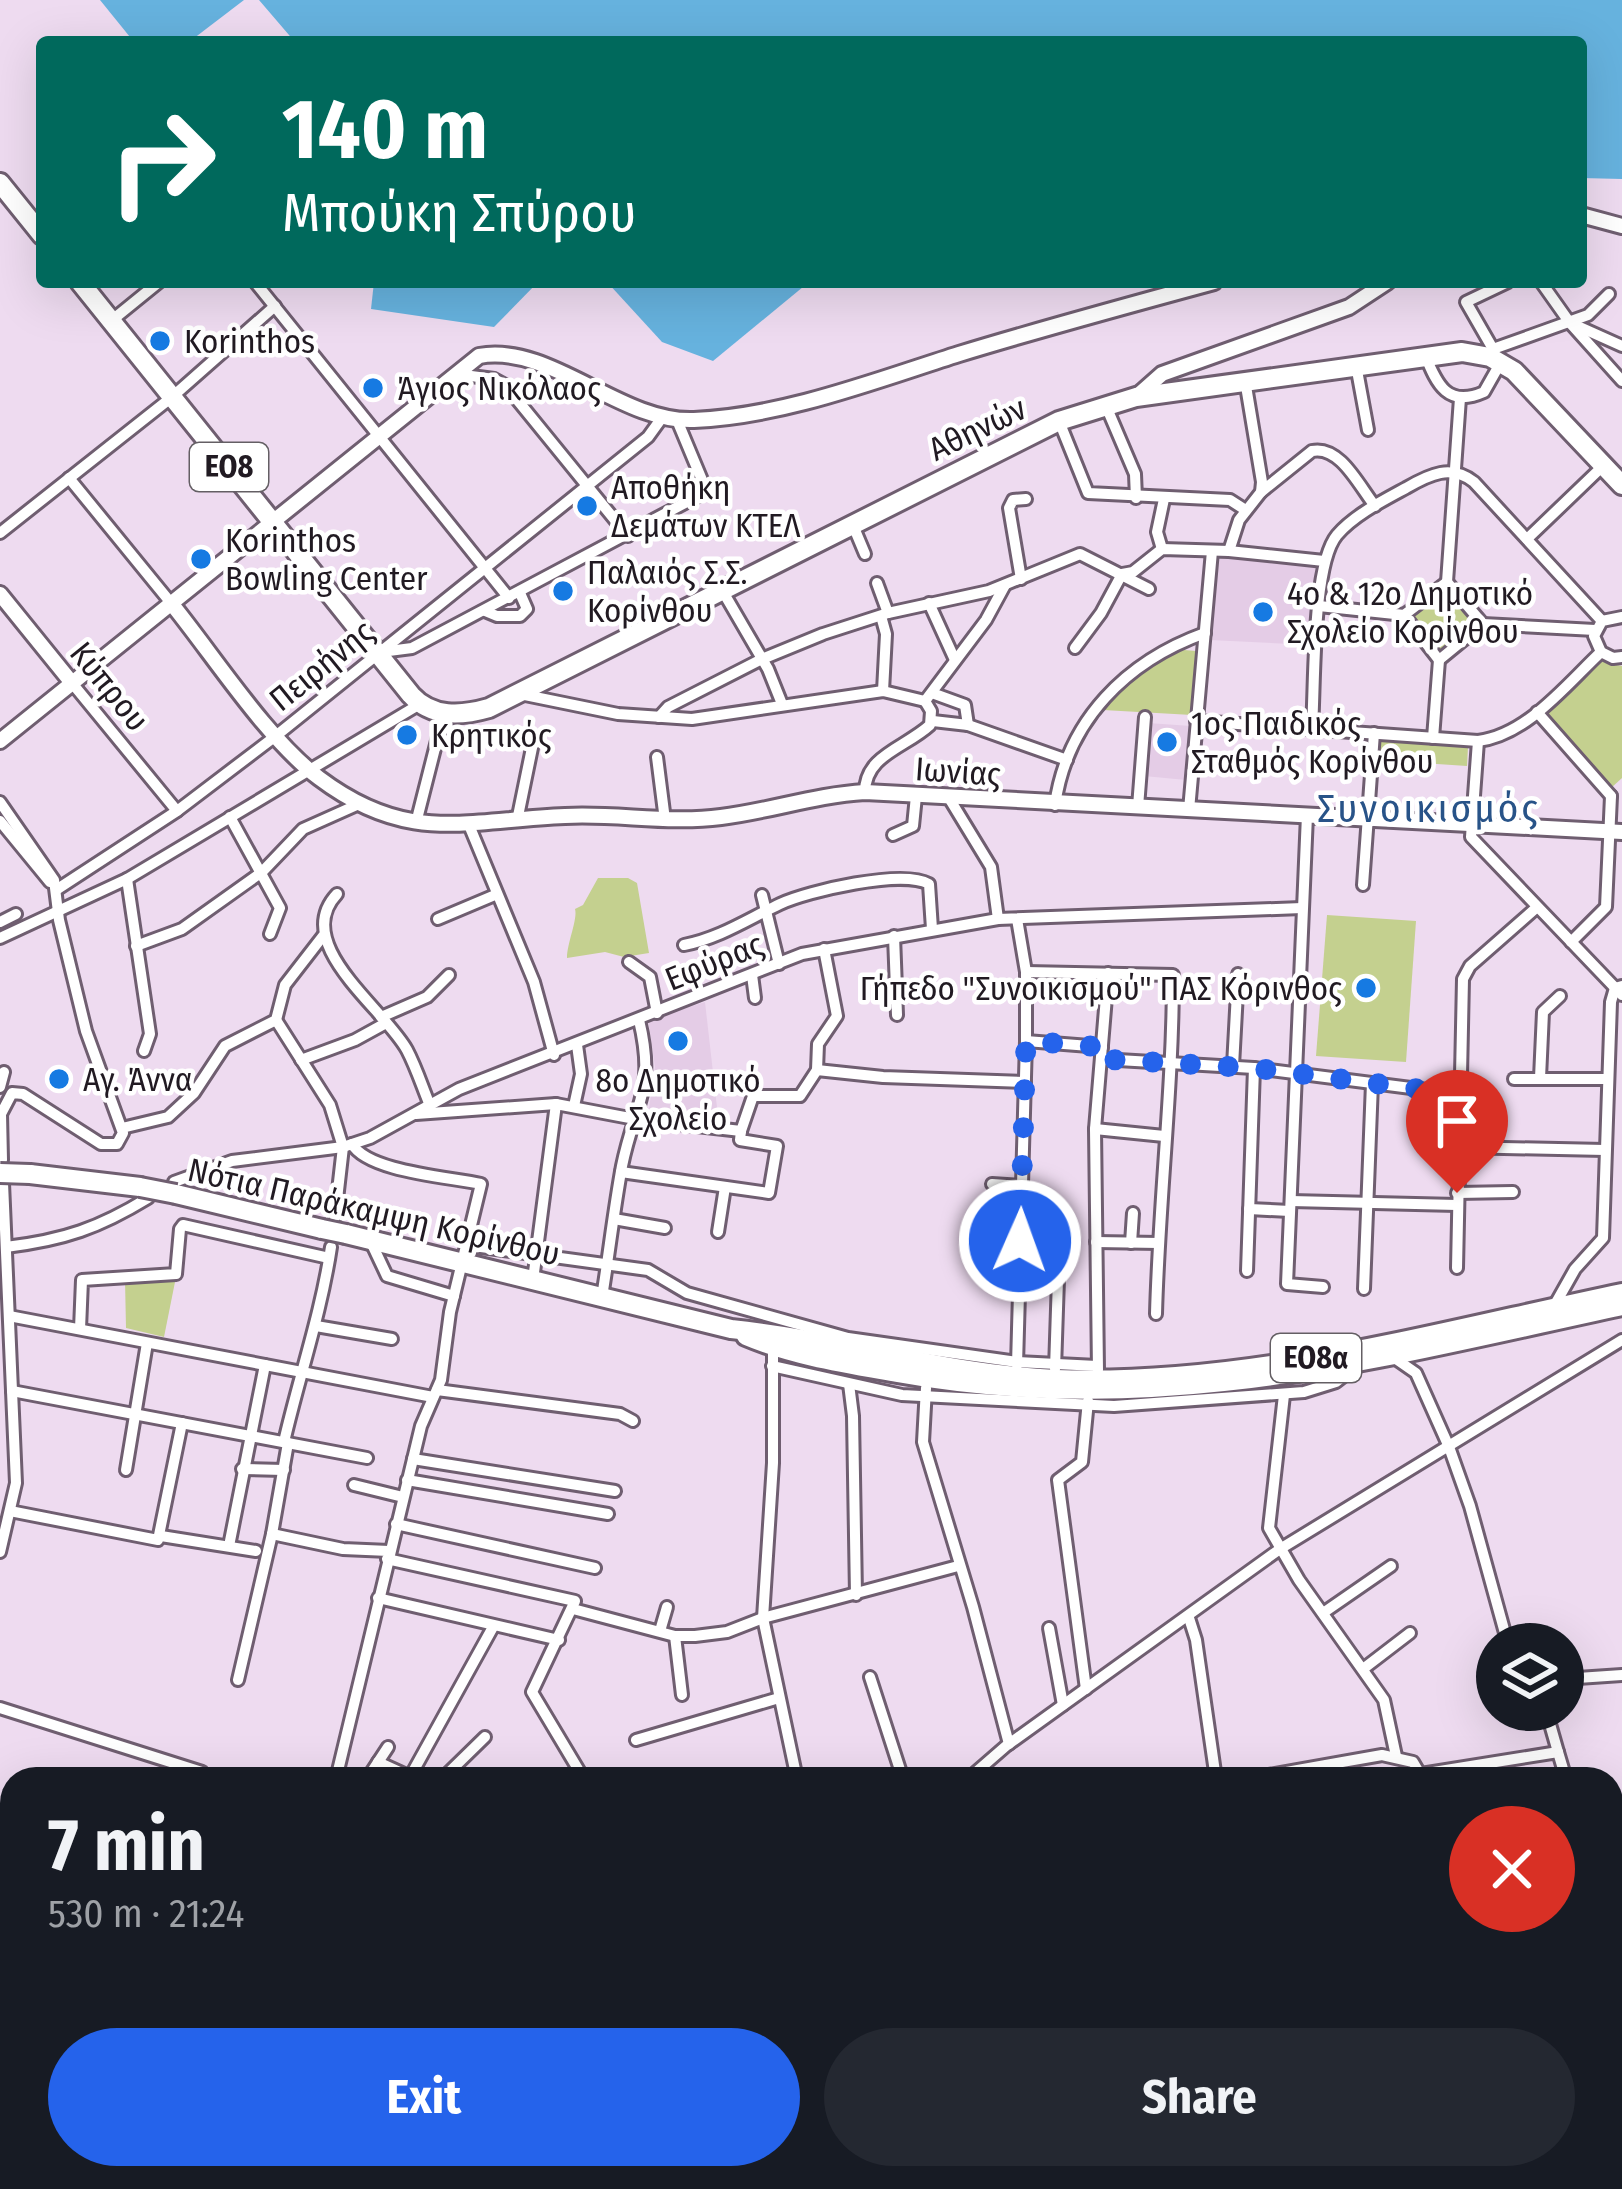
<!DOCTYPE html>
<html lang="en">
<head>
<meta charset="utf-8">
<style>
  :root { --surface:#171b24; --page:#242831; --text:#f1f3f6; --muted:#9ea1a6; --accent:#2563eb }
  body { margin:0; font-family:"Fira Sans Condensed",sans-serif; background:var(--page); color:var(--text); height:100vh; display:flex; flex-direction:column; font-size:45px; white-space:nowrap }
  * { box-sizing:border-box; margin:0 }
  p { font-size:39px; color:var(--muted) }
  .icon { flex:none; width:66px; height:66px; fill:none; stroke:currentColor; stroke-width:2; stroke-linecap:round; stroke-linejoin:round }
  .map { position:relative; flex:1; overflow:hidden }
  .side { position:absolute; left:0px; top:1767px; width:1623px; height:423px; display:flex; flex-direction:column; background:var(--surface); border-radius:36px 36px 0 0; box-shadow:0 12px 48px #0002 }
  .side>* { flex:none }
  .hud { position:absolute; left:36px; top:36px; width:1551px; height:252px; border-radius:12px; box-shadow:0 12px 48px #0002; background:#00695c; color:#fff; overflow:hidden }
  .buttons { position:absolute; left:1476px; top:1623px; display:grid; gap:24px }
  .buttons a { display:grid; place-items:center; width:108px; height:108px; border-radius:50%; background:var(--surface); box-shadow:0 12px 48px #0002; font-size:60px }
  .pin { position:absolute; display:grid; place-items:center; width:102px; height:102px; color:#fff; margin:-123px -51px; border-radius:50% 50% 50% 0; rotate:-45deg; box-shadow:0 0 12px #0007 }
  .pin .icon { rotate:45deg }
  .me { position:absolute; width:132px; margin:-66px; rotate:2deg; stroke-linejoin:round; filter:drop-shadow(0 0 9px #0008) }
  .turn { display:flex; align-items:center; gap:42px; height:252px; padding:0 48px; font-size:54px }
  .turn .icon { width:156px; height:156px; stroke-width:2.5 }
  .turn b { display:block; font-size:84px; line-height:102px }
  .round { display:grid; place-items:center; flex:none; width:126px; height:126px; border-radius:63px; background:var(--page) }
  .overview { display:flex; align-items:center; justify-content:space-between; height:204px; padding:0 48px }
  h1 { font-size:72px; font-weight:700; line-height:90px }
  .primary-button { display:flex; gap:24px; margin-top:auto; padding:24px 48px }
  .primary-button a { flex:1; height:138px; border-radius:72px; background:var(--accent); color:#fff; font-size:48px; font-weight:700; line-height:138px; text-align:center }
  .primary-button a+a { background:var(--page); color:var(--text) }
  .map>svg:first-child { display:block }
  .built { fill:#e4cce6 }
  .green { fill:#c4d08f }
  .water { fill:#66b2de }
  .lines { fill:none; stroke-linecap:round; stroke-linejoin:round }
  .minor-casing { stroke:#6f5e70; stroke-width:16 }
  .tertiary-casing { stroke:#6f5e70; stroke-width:20 }
  .primary-casing { stroke:#6f5e70; stroke-width:24 }
  .trunk-casing { stroke:#6f5e70; stroke-width:24 }
  .minor { stroke:#fff; stroke-width:10 }
  .tertiary { stroke:#fff; stroke-width:14 }
  .primary { stroke:#fff; stroke-width:18 }
  .trunk { stroke:#fff; stroke-width:18 }
  .trunk-bridge-casing { stroke:#6f5e70; stroke-width:24; stroke-linecap:butt }
  .trunk-bridge { stroke:#fff; stroke-width:18 }
  .route { stroke:#2563eb; stroke-width:21; stroke-dasharray:0 37.8 }
  .poi-dot { fill:#167ae2; stroke:#fff; stroke-width:4.5 }
  .labels { text-anchor:middle; stroke-width:9; stroke-linejoin:round; paint-order:stroke }
  .shield { fill:#fff; stroke:#645f64; stroke-width:3 }
  .shield-label { font-size:30px; font-weight:bold; fill:#211a22 }
  .poi-label { font-size:33px; fill:#211a22; stroke:#fff; text-anchor:start }
  .street-label { font-size:33px; fill:#211a22; stroke:#fff }
  .quarter-label { font-size:39px; letter-spacing:3px; fill:#285388; stroke:#fff }
</style>
</head>
<body>
<div class="map">
<svg width="1622" height="2189" viewBox="0 0 1622 2189">
  <rect width="100%" height="100%" fill="#eedbf0"/>
  <g class="built">
    <path d="M1224 554 1317 563 1312 645 1210 640 1215 563Z"/>
    <path d="M1148 723 1191 726 1186 780 1144 776Z"/>
    <path d="M705 1002 719 1125 648 1115 655 1067 648 1020Z"/>
  </g>
  <g class="green">
    <path d="M1446 589 1474 623 1441 652 1412 616Z"/>
    <path d="M1184 650 1196 651 1199 659 1192 715 1103 710C1126 686 1151 659 1184 650Z"/>
    <path d="M1599 661 1622 666V778L1611 788 1544 711Z"/>
    <path d="M1378 740 1468 747 1467 766 1377 760Z"/>
    <path d="M598 878H628L637 883 649 953 624 957 605 952 567 958C567 943 578 919 575 909L583 905Z"/>
    <path d="M1327 915 1416 921 1406 1062 1316 1056Z"/>
    <path d="M176 1277 164 1337 126 1328 125 1280Z"/>
  </g>
  <g class="water">
    <path d="M100 0H244L189 42H134Z"/>
    <path d="M259 0H1622V179L1581 178V42H295Z"/>
    <path d="M374 282H538L494 327 371 309Z"/>
    <path d="M607 282H809L713 361 662 342Z"/>
  </g>
  <g class="lines">
    <g class="minor-casing">
      <g id="minor">
        <path d="M255 282 509 598"/>
        <path d="M1541 282 1570 323 1622 381"/>
        <path d="M111 321 159 282"/>
        <path d="M1573 324 1622 346"/>
        <path d="M1493 349 1588 315 1609 294"/>
        <path d="M1493 349 1466 302 1508 282"/>
        <path d="M1425 355C1437 385 1448 408 1484 392L1501 362"/>
        <path d="M1356 365 1368 430"/>
        <path d="M456 374 494 379 505 385 628 536"/>
        <path d="M1106 406 1135 474 1136 498"/>
        <path d="M1059 421 1088 493 1230 500 1244 509"/>
        <path d="M69 478 171 603"/>
        <path d="M1261 492 1312 451C1340 445 1359 486 1375 506"/>
        <path d="M852 523 865 554"/>
        <path d="M0 533 172 397 275 306"/>
        <path d="M1527 539 1604 465"/>
        <path d="M1162 549 1157 532 1164 499"/>
        <path d="M1229 551 1239 520 1261 492 1262 482 1245 380"/>
        <path d="M1021 579 1009 508 1013 500 1026 499"/>
        <path d="M1447 582 1460 398"/>
        <path d="M877 583 888 613"/>
        <path d="M722 590 768 669 782 704"/>
        <path d="M929 603 955 660"/>
        <path d="M1319 606 1404 615"/>
        <path d="M485 611 497 616H520L527 609 520 593"/>
        <path d="M881 616 886 634 883 691"/>
        <path d="M1622 617 1602 621 1594 636 1601 652 1613 658 1622 657"/>
        <path d="M1483 624 1595 630"/>
        <path d="M1075 648 1101 613 1122 574 1133 572 1162 549 1229 551 1324 561"/>
        <path d="M381 652 412 648 700 495 702 480 677 420"/>
        <path d="M1439 660 1483 624 1447 582"/>
        <path d="M1439 660 1404 615 1447 582"/>
        <path d="M72 683 177 811"/>
        <path d="M932 693 965 705 968 725"/>
        <path d="M520 694 618 714 692 719 883 691 925 701"/>
        <path d="M925 701 986 620 1005 585"/>
        <path d="M1537 712 1611 796"/>
        <path d="M659 717 668 707 762 659 823 634 888 613 989 591 1080 554 1149 589"/>
        <path d="M933 721 968 725 1067 760"/>
        <path d="M1196 721 1478 741C1527 735 1566 685 1601 652"/>
        <path d="M1312 727C1315 685 1312 565 1337 535 1354 515 1384 500 1406 488 1430 474 1451 464 1474 482L1602 621"/>
        <path d="M1433 738 1439 660"/>
        <path d="M1478 741 1471 837 1622 995"/>
        <path d="M657 757 665 820"/>
        <path d="M865 792C865 755 905 748 930 725L931 711 925 701"/>
        <path d="M949 798 991 867 998 919"/>
        <path d="M0 802 54 880 59 920 86 1031 123 1133 117 1144H101L23 1094 12 1093 1 1114 2 1160"/>
        <path d="M1055 805C1067 720 1127 661 1205 633"/>
        <path d="M1138 807 1145 717"/>
        <path d="M1189 810 1212 551"/>
        <path d="M1307 815 1287 1284 1323 1287"/>
        <path d="M230 817 280 908 270 934"/>
        <path d="M0 821 50 882"/>
        <path d="M517 821 533 743"/>
        <path d="M416 823 444 713"/>
        <path d="M469 825 534 982 554 1055"/>
        <path d="M893 835 913 826 916 796"/>
        <path d="M127 879 150 1034 144 1051"/>
        <path d="M1363 885 1374 733"/>
        <path d="M56 890 177 811 277 735 648 437 661 419"/>
        <path d="M337 894C290 944 384 1008 407 1050 416 1067 422 1086 429 1103"/>
        <path d="M762 895 779 964"/>
        <path d="M438 919 495 895"/>
        <path d="M0 922 16 914"/>
        <path d="M894 936 897 1015"/>
        <path d="M0 938 127 879 420 704"/>
        <path d="M1571 942 1606 907 1611 796"/>
        <path d="M684 945C720 938 748 919 780 904 808 891 902 869 929 884L932 929"/>
        <path d="M136 946 182 929 262 872 303 829 359 804"/>
        <path d="M629 962 650 977 657 1013"/>
        <path d="M1026 972 1173 975C1173 1088 1159 1200 1156 1314"/>
        <path d="M752 975 755 998"/>
        <path d="M381 1017 427 997 449 975"/>
        <path d="M276 1020 330 1105 343 1147 335 1217"/>
        <path d="M1026 1041 1102 1047"/>
        <path d="M1101 1059 1254 1068 1458 1094"/>
        <path d="M301 1060 355 1040 386 1023"/>
        <path d="M1233 1066 1238 974"/>
        <path d="M817 1070 883 1077 1025 1082"/>
        <path d="M1540 1078 1543 1012 1560 996"/>
        <path d="M1514 1079H1607"/>
        <path d="M0 1087 4 1072"/>
        <path d="M574 1106 581 1074 577 1045"/>
        <path d="M416 1114 556 1104 635 1119 741 1131"/>
        <path d="M122 1128 168 1117 194 1093 225 1046 276 1020 285 985 323 936"/>
        <path d="M1095 1129 1164 1136"/>
        <path d="M741 1131 753 1096H800L817 1070 818 1044 837 1016 824 949"/>
        <path d="M1458 1147 1605 1150"/>
        <path d="M621 1172 769 1193 777 1146 740 1140 741 1131"/>
        <path d="M174 1182 232 1161 343 1147 370 1138 459 1089 802 954 998 919 1302 908"/>
        <path d="M992 1184 1022 1186"/>
        <path d="M1457 1193 1513 1192"/>
        <path d="M1291 1201 1457 1205"/>
        <path d="M1249 1209 1290 1211"/>
        <path d="M614 1219 665 1228"/>
        <path d="M718 1232 725 1187"/>
        <path d="M370 1240 387 1276 454 1296"/>
        <path d="M1096 1242 1159 1243"/>
        <path d="M1131 1243 1133 1213"/>
        <path d="M466 1245 648 1270 687 1293 848 1338 1017 1362 1097 1366"/>
        <path d="M6 1247C64 1240 99 1228 148 1198"/>
        <path d="M1457 1268 1463 979 1470 966 1536 908"/>
        <path d="M1247 1271 1254 1068"/>
        <path d="M533 1280 556 1104"/>
        <path d="M1364 1289 1372 1083"/>
        <path d="M602 1297C609 1254 614 1209 622 1166 635 1102 656 1091 639 1020"/>
        <path d="M1553 1308 1575 1269 1603 1238 1611 1002 1615 988 1622 986"/>
        <path d="M9 1316 433 1397"/>
        <path d="M316 1326 392 1339"/>
        <path d="M80 1329 82 1280 176 1274 180 1229 183 1225 329 1258"/>
        <path d="M773 1348V1463L763 1618 797 1779"/>
        <path d="M1393 1357 1416 1373 1449 1447 1470 1506 1508 1644"/>
        <path d="M1017 1365 1026 1041V972L1017 919"/>
        <path d="M772 1366 902 1395 1114 1406 1304 1392 1336 1382 1358 1365"/>
        <path d="M1055 1369 1058 1279"/>
        <path d="M1098 1370 1095 1129 1108 973"/>
        <path d="M849 1384 853 1416 856 1595"/>
        <path d="M926 1388 923 1442 973 1607 1009 1744"/>
        <path d="M437 1390 620 1414 633 1421"/>
        <path d="M12 1391 367 1458"/>
        <path d="M1284 1395 1269 1528 1299 1580 1384 1700 1396 1756"/>
        <path d="M284 1442C299 1377 321 1314 331 1247"/>
        <path d="M413 1459 615 1491"/>
        <path d="M242 1469 284 1470"/>
        <path d="M126 1470 147 1343"/>
        <path d="M407 1480 608 1514"/>
        <path d="M354 1485 403 1497"/>
        <path d="M10 1511 158 1540 182 1423"/>
        <path d="M396 1524 595 1568"/>
        <path d="M272 1534 343 1549 389 1551"/>
        <path d="M161 1536 256 1551"/>
        <path d="M229 1546 265 1365"/>
        <path d="M0 1552 16 1483 3 1183"/>
        <path d="M387 1559 575 1601 532 1692 584 1779"/>
        <path d="M378 1598 559 1640"/>
        <path d="M573 1609 675 1636H695L727 1632 763 1618 958 1566"/>
        <path d="M1323 1613 1391 1566"/>
        <path d="M1189 1618 1196 1640 1216 1779"/>
        <path d="M1049 1628 1063 1705"/>
        <path d="M660 1631 667 1607"/>
        <path d="M675 1636 682 1695"/>
        <path d="M1363 1669 1410 1633"/>
        <path d="M870 1677 903 1779"/>
        <path d="M1563 1679 1622 1675"/>
        <path d="M238 1680 272 1534 288 1443"/>
        <path d="M1086 1689 1058 1480 1082 1462 1088 1401"/>
        <path d="M0 1708 202 1772"/>
        <path d="M1546 1710 1558 1752"/>
        <path d="M1518 1716 1519 1710"/>
        <path d="M636 1740 779 1698"/>
        <path d="M378 1762 413 1778"/>
        <path d="M1421 1774 1558 1752 1566 1779"/>
        <path d="M410 1777 493 1627"/>
        <path d="M336 1779 421 1426 441 1380 450 1312 481 1184C450 1177 368 1172 352 1144"/>
        <path d="M367 1779 388 1747"/>
        <path d="M442 1779 485 1737"/>
        <path d="M968 1779 1006 1746 1280 1549 1622 1340"/>
        <path d="M1246 1779 1382 1755 1413 1762 1423 1779"/>
        <path d="M1611 1917 1622 1911"/>
        <path d="M0 1980H12"/>
        <path d="M0 2020 12 2033"/>
        <path d="M1611 2131 1622 2117"/>
        <path d="M327 2178 328 2189"/>
        <path d="M675 2178 704 2189"/>
        <path d="M1511 2178V2189"/>
        <path d="M1585 2178 1595 2189"/>
        <path d="M596 2189 602 2178"/>
        <path d="M723 2189 727 2178"/>
        <path d="M1047 2189 1050 2178 1136 2189"/>
        <path d="M1166 2189 1228 2178"/>
        <path d="M1426 2189 1427 2178"/>
      </g>
    </g>
    <g class="tertiary-casing">
      <g id="tertiary">
        <path d="M1581 215 1622 226"/>
        <path d="M1136 397 1162 374 1349 307 1387 282"/>
        <path d="M0 594 72 683"/>
        <path d="M171 603C214 656 266 738 319 778 408 845 465 820 565 816 617 813 668 824 721 817 770 811 815 795 865 792L1622 832"/>
        <path d="M0 741 479 356C551 343 620 423 694 420 784 416 874 381 959 354 1044 328 1129 305 1214 282"/>
      </g>
    </g>
    <g class="primary-casing">
      <g id="primary">
        <path d="M0 183 42 235"/>
        <path d="M80 282 411 695C432 718 461 716 489 708L1059 421 1136 397 1462 352 1490 357 1514 371 1622 485"/>
      </g>
    </g>
    <g class="trunk-casing">
      <g id="trunk">
        <path d="M30 1174 140 1187"/>
        <path d="M176 1194 322 1229"/>
        <path d="M346 1234 731 1329C840 1340 944 1374 1055 1379 1248 1386 1435 1332 1622 1293"/>
        <path d="M746 1336C793 1356 846 1364 897 1373 1157 1420 1370 1360 1622 1306"/>
      </g>
    </g>
    <use href="#minor" class="minor"/>
    <use href="#tertiary" class="tertiary"/>
    <use href="#primary" class="primary"/>
    <use href="#trunk" class="trunk"/>
    <g class="trunk-bridge-casing">
      <g id="trunk-bridge">
        <path d="M0 1173 30 1174"/>
        <path d="M140 1187 176 1194"/>
        <path d="M322 1229 346 1234"/>
      </g>
    </g>
    <use href="#trunk-bridge" class="trunk-bridge"/>
  </g>
  <g class="lines">
    <path class="route" d="M1020 1241 1026 1041 1102 1047 1101 1059 1254 1068 1458 1094 1457 1193"/>
  </g>
  <g class="poi-dot">
    <circle cx="160" cy="341" r="12"/>
    <circle cx="373" cy="388" r="12"/>
    <circle cx="587" cy="506" r="12"/>
    <circle cx="201" cy="559" r="12"/>
    <circle cx="563" cy="591" r="12"/>
    <circle cx="1263" cy="612" r="12"/>
    <circle cx="407" cy="735" r="12"/>
    <circle cx="1167" cy="742" r="12"/>
    <circle cx="1366" cy="988" r="12"/>
    <circle cx="678" cy="1041" r="12"/>
    <circle cx="59" cy="1079" r="12"/>
  </g>
  <g class="labels">
    <g class="shield">
      <rect x="190" y="443" width="78" height="48" rx="9"/>
      <rect x="1271" y="1334" width="90" height="48" rx="9"/>
    </g>
    <g class="shield-label">
      <text x="229" y="477">ΕΟ8</text>
      <text x="1316" y="1368">ΕΟ8α</text>
    </g>
    <g class="poi-label">
      <text x="184" y="353">Korinthos</text>
      <text x="397" y="400">Άγιος Νικόλαος</text>
      <text x="611" y="499">Αποθήκη<tspan x="611" dy="38">Δεμάτων ΚΤΕΛ</tspan></text>
      <text x="225" y="552">Korinthos<tspan x="225" dy="38">Bowling Center</tspan></text>
      <text x="587" y="584">Παλαιός Σ.Σ.<tspan x="587" dy="38">Κορίνθου</tspan></text>
      <text x="1287" y="605">4ο &amp; 12ο Δημοτικό<tspan x="1287" dy="38">Σχολείο Κορίνθου</tspan></text>
      <text x="1191" y="735">1ος Παιδικός<tspan x="1191" dy="38">Σταθμός Κορίνθου</tspan></text>
      <text x="431" y="747">Κρητικός</text>
      <text x="1342" y="1000" text-anchor="end">Γήπεδο "Συνοικισμού" ΠΑΣ Κόρινθος</text>
      <text x="83" y="1091">Αγ. Άννα</text>
      <text x="678" y="1092" text-anchor="middle">8ο Δημοτικό<tspan x="678" dy="38">Σχολείο</tspan></text>
    </g>
    <g class="street-label">
      <text transform="translate(977 428) rotate(-26)" y="12">Αθηνών</text>
      <text transform="translate(321 665) rotate(-39)" y="12">Πειρήνης</text>
      <text transform="translate(110 686) rotate(51)" y="12">Κύπρου</text>
      <text transform="translate(958 771) rotate(4)" y="12">Ιωνίας</text>
      <text transform="translate(714 961) rotate(-22)" y="12">Εφύρας</text>
      <text transform="translate(374 1211) rotate(13)" y="12">Νότια Παράκαμψη Κορίνθου</text>
    </g>
    <g class="quarter-label">
      <text x="1429" y="822">Συνοικισμός</text>
    </g>
  </g>
</svg>
<div class="buttons">
<a><svg class="icon" aria-label="layers" viewBox="0 0 24 24"><path d="M12 4l9 5-9 5-9-5zM3 14l9 5 9-5"/></svg></a>
</div>
<div class="pin" style="left:1457px;top:1193px;background:#d93025"><svg class="icon" aria-label="arrive" viewBox="0 0 24 24"><path d="M6 21V4h12l-3 4 3 4H6"/></svg></div>
<svg class="me" style="left:1020px;top:1241px" viewBox="-20 -20 40 40"><circle r="17" fill="#2563eb" stroke="#fff" stroke-width="3"/><path d="M0-11L8 9 0 5-8 9z" fill="#fff"/></svg>
<div class="hud">
<div class="turn"><svg class="icon" aria-label="right" viewBox="0 0 24 24"><path d="M7 20v-9h11M14 6l5 5-5 5"/></svg><div><b>140 m</b>Μπούκη Σπύρου</div></div>
</div>
<section class="side">
<div class="overview"><div><h1>7 min</h1><p>530 m · 21:24</p></div><a class="round" style="background:#d93025;color:#fff"><svg class="icon" aria-label="close" viewBox="0 0 24 24"><path d="M6 6l12 12M18 6L6 18"/></svg></a></div>
<div class="primary-button"><a>Exit</a><a>Share</a></div>
</section>
</div>
</body>
</html>
